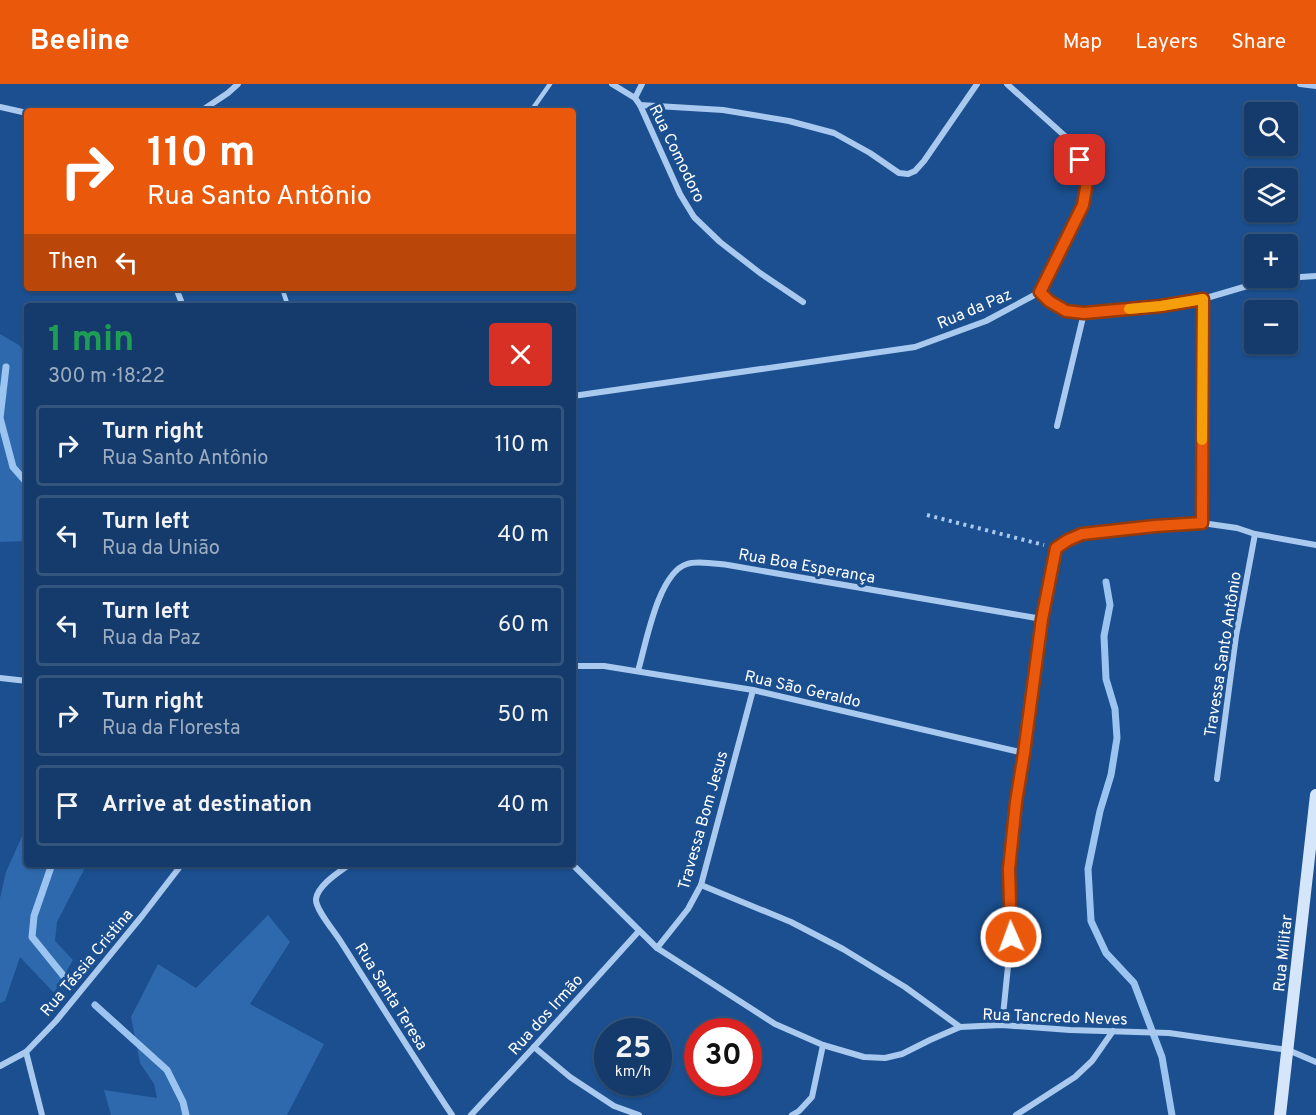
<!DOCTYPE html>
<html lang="en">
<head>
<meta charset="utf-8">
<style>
  :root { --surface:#143b6b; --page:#214673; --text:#f1f3f6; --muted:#9dadc1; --line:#33557e; --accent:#ea580c }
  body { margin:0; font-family:Overpass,sans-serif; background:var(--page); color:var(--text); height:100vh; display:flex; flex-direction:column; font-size:22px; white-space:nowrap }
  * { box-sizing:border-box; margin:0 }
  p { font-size:20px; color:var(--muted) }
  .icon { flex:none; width:33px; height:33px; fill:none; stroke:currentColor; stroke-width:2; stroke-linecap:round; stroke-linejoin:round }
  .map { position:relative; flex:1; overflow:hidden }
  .drawer { position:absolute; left:24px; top:219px; width:552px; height:564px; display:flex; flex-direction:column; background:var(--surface); border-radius:6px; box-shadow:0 2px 4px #0004,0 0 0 2px var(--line) }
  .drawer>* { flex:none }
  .hud { position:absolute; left:24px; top:24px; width:552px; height:183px; border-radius:6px; box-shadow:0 2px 4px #0004,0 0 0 2px var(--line); background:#ea580c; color:#fff; overflow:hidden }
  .tools { position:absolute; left:1244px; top:18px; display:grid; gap:12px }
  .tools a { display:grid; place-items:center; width:54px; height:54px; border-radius:6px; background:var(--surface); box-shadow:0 2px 4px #0004,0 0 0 2px var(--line); font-size:30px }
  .speed { position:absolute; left:594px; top:934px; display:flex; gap:12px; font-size:30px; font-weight:700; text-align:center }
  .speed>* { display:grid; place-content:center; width:78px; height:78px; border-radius:50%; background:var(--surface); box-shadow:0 2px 4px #0004,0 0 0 2px var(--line); line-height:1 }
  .speed small { font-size:15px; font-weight:400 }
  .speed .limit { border:9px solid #d22; background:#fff; color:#111 }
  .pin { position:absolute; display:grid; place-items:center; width:51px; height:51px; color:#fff; margin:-26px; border-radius:12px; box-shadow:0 3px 9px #0006 }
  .me { position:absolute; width:66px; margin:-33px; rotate:358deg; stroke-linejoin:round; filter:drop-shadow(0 0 4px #0008) }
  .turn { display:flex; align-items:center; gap:21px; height:126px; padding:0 24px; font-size:27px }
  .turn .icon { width:78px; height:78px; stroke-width:2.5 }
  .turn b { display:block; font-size:42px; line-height:51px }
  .then { display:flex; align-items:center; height:57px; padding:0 24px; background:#0003; gap:12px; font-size:22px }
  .round { display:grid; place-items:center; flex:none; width:63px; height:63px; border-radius:6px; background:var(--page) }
  .overview { display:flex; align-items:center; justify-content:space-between; height:102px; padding:0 24px }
  h1 { font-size:36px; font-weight:700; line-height:45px; color:#1e9e55 }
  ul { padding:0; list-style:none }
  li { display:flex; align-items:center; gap:18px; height:81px; margin:0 12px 9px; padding:0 12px; border:3px solid var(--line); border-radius:6px }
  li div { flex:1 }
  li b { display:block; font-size:22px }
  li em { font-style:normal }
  header { display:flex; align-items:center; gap:36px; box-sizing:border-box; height:84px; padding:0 30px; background:var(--accent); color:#fff }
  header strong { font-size:28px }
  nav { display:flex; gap:33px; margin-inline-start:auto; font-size:21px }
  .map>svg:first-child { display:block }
  .green { fill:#2e69ad }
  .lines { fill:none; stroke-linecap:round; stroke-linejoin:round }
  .stream { stroke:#9cc4f0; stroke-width:7 }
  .path { stroke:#a9c9ee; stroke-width:4; stroke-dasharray:3 4.5; stroke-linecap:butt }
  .lane { stroke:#a9c9ee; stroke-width:4.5 }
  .street { stroke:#a9c9ee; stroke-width:6 }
  .secondary { stroke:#d6e6fa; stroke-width:12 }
  .route-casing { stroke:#983908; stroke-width:15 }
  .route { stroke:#ea580c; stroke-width:10 }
  .slow { stroke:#f59e0b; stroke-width:10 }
  .labels { text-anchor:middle; stroke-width:6; stroke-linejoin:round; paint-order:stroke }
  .street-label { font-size:16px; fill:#fff; stroke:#1b4f8f }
</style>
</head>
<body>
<header>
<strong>Beeline</strong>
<nav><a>Map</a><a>Layers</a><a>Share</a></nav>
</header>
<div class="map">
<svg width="1316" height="1031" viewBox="0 0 1316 1031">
  <rect width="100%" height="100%" fill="#1b4f8f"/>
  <g class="green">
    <path d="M0 250 19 261 27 271V457L0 458Z"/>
    <path d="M27 741V780H87L57 838 55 857 73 876 54 909 20 873 5 917 0 919V814L6 788Z"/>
    <path d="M268 831 290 858 250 920 324 960 287 1031H111L104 1006 157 1014 154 1000 140 979 131 933 158 880 196 904Z"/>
  </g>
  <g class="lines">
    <g class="stream">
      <path d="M6 283 0 334 13 383 27 399"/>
      <path d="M1106 498 1110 521 1104 552 1106 595 1115 625 1117 654 1111 691 1100 727 1088 785 1091 837 1106 869 1134 899 1162 973 1172 1031"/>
      <path d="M52 780 34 832 32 853 66 895"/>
      <path d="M95 921 167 986 183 1018 186 1031"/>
    </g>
    <path class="path" d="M927 431 1044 461"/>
    <g class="lane">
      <path d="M531 27 550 0"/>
      <path d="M282 204 288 222"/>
    </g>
    <g class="street">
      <path d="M612 0 635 14 640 21 680 110 694 133 720 158 760 189 803 218"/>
      <path d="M1007 0 1066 53 1080 76 1087 98 1083 121 1040 208"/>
      <path d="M1300 0 1316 2"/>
      <path d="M635 14 642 0"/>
      <path d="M640 21 723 26 789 37 834 49 870 69 899 89 908 90 915 87 924 77 977 0"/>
      <path d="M0 23 27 29"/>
      <path d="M201 27 228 9 238 0"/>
      <path d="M176 204 183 222"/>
      <path d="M573 312 915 263 986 237 1040 208 1049 217 1066 227 1084 229 1161 222 1203 215 1271 195 1316 192"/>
      <path d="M1057 342 1084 229"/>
      <path d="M1202 439 1203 215"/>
      <path d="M573 582H604L753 606 1024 669"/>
      <path d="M638 587C646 560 658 489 687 480 697 476 717 480 728 481L1042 535"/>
      <path d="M0 594 27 597"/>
      <path d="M1217 695 1236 552 1255 450"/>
      <path d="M350 780C339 788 318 801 316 815 315 825 335 848 341 858 378 916 414 974 452 1031"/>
      <path d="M572 780 657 864 775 940 823 961 864 973 885 974 902 970 930 956 960 943 1002 941 1070 946 1169 949 1288 966 1316 978"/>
      <path d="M701 801 791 838 843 865 905 903 960 943"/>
      <path d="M657 864 688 825 701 801 753 606"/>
      <path d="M1002 941 1011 853 1009 785 1016 718 1024 669 1042 535 1056 464 1068 456 1082 450 1155 442 1202 439 1237 444 1255 450 1316 461"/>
      <path d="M534 963 570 993 614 1022 639 1031"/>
      <path d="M26 968 42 1031"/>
      <path d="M0 982 26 968 56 937 142 832 182 780"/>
      <path d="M471 1031 534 963 639 847"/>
      <path d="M792 1031 799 1027 812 1013 823 961"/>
      <path d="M1016 1031 1075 993 1092 977 1113 947"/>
    </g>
    <path class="secondary" d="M1280 1031 1316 711"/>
  </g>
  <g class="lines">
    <g class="route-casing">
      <path id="route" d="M1011 853 1009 785 1016 718 1024 669 1042 535 1056 464 1068 456 1082 450 1155 442 1202 439 1203 215 1161 222 1084 229 1066 227 1049 217 1040 208 1083 121 1087 98 1080 76"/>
    </g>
    <use href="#route" class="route"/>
    <path class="slow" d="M1129 225 1161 222 1203 215 1202 356"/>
  </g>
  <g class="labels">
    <g class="street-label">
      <text transform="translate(678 69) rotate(64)" y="6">Rua Comodoro</text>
      <text transform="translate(974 224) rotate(-23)" y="6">Rua da Paz</text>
      <text transform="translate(807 481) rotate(10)" y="6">Rua Boa Esperança</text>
      <text transform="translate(1222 570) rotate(-81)" y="6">Travessa Santo Antônio</text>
      <text transform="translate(803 604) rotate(13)" y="6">Rua São Geraldo</text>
      <text transform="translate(702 736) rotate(-74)" y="6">Travessa Bom Jesus</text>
      <text transform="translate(1282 869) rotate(-84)" y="6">Rua Militar</text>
      <text transform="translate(86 878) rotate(-50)" y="6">Rua Tássia Cristina</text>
      <text transform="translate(392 912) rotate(58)" y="6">Rua Santa Teresa</text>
      <text transform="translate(545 930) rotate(-48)" y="6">Rua dos Irmão</text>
      <text transform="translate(1055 932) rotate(2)" y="6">Rua Tancredo Neves</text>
    </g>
  </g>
</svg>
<div class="tools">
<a><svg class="icon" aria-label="search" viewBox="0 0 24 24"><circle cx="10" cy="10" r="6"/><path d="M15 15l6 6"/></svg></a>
<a><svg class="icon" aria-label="layers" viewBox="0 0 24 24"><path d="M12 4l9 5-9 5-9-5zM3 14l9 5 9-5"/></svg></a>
<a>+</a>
<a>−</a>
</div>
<div class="speed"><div>25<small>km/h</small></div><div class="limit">30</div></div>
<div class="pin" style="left:1080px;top:76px;background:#d93025"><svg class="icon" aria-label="arrive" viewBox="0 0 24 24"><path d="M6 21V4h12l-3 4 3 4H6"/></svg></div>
<svg class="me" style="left:1011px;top:853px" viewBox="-20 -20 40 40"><circle r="17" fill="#ea580c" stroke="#fff" stroke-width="3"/><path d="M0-11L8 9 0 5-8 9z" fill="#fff"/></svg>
<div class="hud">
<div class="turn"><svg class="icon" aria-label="right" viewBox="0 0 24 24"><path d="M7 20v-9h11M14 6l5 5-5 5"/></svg><div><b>110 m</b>Rua Santo Antônio</div></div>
<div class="then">Then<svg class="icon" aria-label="left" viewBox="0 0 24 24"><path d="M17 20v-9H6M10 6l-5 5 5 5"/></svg></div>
</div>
<section class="drawer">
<div class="overview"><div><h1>1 min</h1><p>300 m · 18:22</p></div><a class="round" style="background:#d93025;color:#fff"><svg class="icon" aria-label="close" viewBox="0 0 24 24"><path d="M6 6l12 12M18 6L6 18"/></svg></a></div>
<ul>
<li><svg class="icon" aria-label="right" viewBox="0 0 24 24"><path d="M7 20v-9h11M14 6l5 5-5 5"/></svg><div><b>Turn right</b><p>Rua Santo Antônio</p></div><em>110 m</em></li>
<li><svg class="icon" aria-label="left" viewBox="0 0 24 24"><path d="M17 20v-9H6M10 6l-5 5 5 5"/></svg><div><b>Turn left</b><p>Rua da União</p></div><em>40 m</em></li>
<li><svg class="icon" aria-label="left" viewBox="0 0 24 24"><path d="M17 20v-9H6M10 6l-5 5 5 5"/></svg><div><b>Turn left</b><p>Rua da Paz</p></div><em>60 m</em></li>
<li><svg class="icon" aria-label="right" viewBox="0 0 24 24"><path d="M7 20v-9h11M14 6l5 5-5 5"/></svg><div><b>Turn right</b><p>Rua da Floresta</p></div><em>50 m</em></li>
<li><svg class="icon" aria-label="arrive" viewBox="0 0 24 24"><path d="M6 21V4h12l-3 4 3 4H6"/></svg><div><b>Arrive at destination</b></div><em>40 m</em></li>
</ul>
</section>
</div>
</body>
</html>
